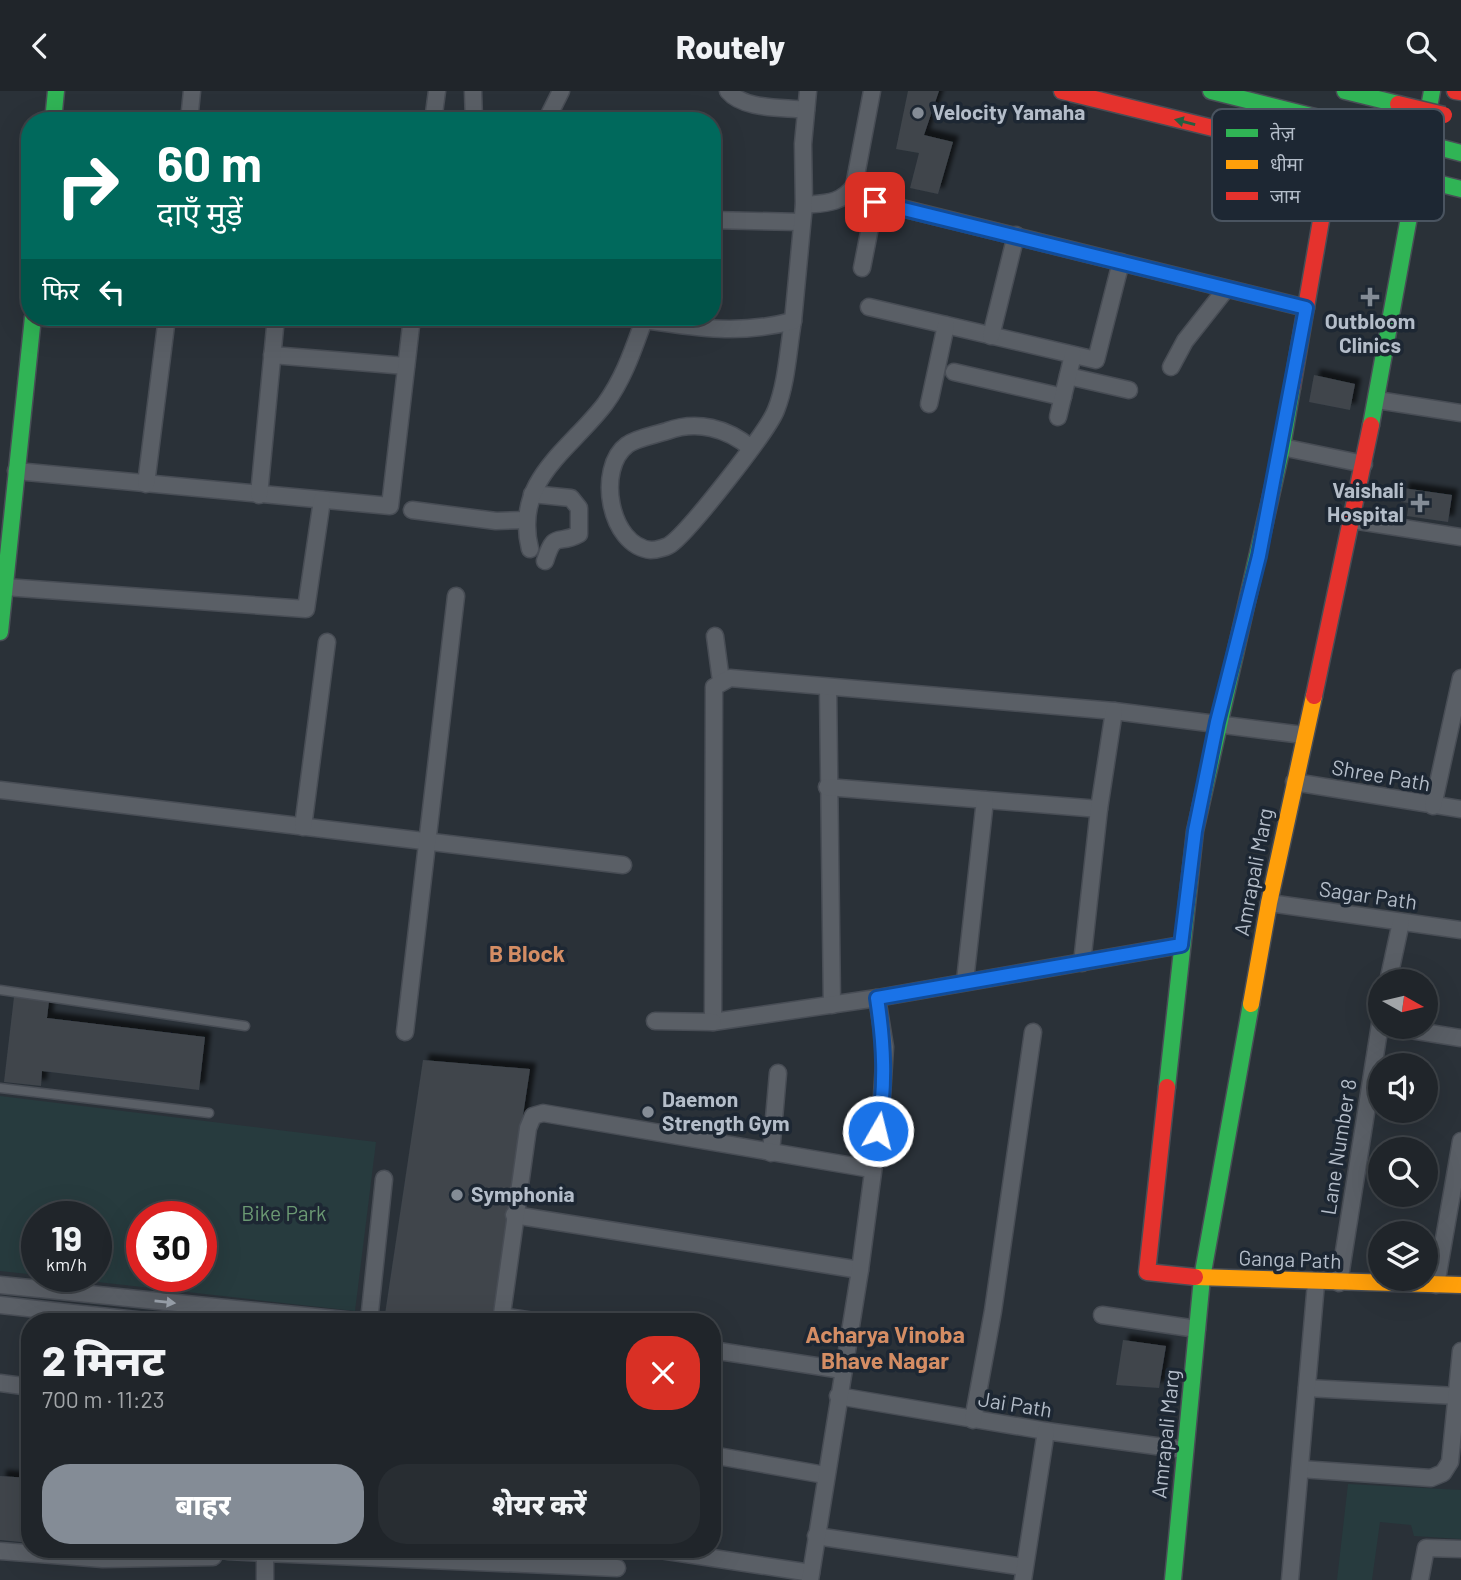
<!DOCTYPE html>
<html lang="hi">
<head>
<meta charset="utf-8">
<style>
  :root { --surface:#20252a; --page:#282d32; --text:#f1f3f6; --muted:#a2a5a8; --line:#3d4247; --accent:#848c96 }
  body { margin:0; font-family:Barlow,"Noto Sans Devanagari",sans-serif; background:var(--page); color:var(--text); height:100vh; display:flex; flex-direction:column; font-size:26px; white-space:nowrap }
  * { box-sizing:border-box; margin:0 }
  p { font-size:23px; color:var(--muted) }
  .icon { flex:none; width:38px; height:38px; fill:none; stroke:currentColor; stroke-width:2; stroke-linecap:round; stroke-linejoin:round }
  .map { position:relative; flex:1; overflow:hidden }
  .drawer { position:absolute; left:21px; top:1222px; width:700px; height:245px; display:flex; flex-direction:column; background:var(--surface); border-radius:28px; box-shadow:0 7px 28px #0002,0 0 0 2px var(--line) }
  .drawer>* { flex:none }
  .banner { position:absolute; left:21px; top:21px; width:700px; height:214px; border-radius:28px; box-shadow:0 7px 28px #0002,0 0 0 2px var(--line); background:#00695c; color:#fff; overflow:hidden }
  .needle { width:46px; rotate:98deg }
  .tools { position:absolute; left:1368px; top:878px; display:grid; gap:14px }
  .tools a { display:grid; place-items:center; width:70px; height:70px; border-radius:50%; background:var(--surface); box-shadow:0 7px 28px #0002,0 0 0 2px var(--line); font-size:35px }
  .speed { position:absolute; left:21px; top:1110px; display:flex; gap:14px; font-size:35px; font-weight:700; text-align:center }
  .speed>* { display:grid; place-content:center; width:91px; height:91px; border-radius:50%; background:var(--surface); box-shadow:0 7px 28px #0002,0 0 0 2px var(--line); line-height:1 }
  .speed small { font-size:18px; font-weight:400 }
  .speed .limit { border:10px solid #d22; background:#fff; color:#111 }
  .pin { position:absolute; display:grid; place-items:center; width:60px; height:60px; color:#fff; margin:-30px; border-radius:14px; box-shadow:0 4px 10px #0006 }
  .me { position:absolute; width:77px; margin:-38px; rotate:8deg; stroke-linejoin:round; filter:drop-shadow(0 0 5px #0008) }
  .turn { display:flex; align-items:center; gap:24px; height:147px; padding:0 21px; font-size:32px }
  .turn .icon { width:91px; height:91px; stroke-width:2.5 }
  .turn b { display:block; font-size:49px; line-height:60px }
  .then { display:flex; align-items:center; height:66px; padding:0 21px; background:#0003; gap:14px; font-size:26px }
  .round { display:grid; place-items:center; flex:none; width:74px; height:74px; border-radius:28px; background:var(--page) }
  .summary { display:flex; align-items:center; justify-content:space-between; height:119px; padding:0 21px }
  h1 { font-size:42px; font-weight:800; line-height:52px }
  .button { display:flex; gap:14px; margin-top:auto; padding:14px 21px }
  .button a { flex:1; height:80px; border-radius:28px; background:var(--accent); color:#fff; font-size:28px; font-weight:800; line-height:80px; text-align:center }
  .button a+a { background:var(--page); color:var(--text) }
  header { display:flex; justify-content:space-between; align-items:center; height:91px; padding:0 21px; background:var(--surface); font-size:32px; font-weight:800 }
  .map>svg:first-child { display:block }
  .green { fill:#273b3e; fill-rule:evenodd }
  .building { fill:#3f454c; filter:url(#shadow) }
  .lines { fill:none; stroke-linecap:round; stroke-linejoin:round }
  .lane-casing { stroke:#484d55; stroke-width:11 }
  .street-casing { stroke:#484d55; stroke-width:19 }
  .fast-casing { stroke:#484d55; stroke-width:19 }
  .slow-casing { stroke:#484d55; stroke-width:19 }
  .jam-casing { stroke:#484d55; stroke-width:19 }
  .lane { stroke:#5a5f66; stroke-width:8 }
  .street { stroke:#5a5f66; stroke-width:16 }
  .fast { stroke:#30b455; stroke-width:16 }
  .slow { stroke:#ff9f0a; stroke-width:16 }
  .jam { stroke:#e5322d; stroke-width:16 }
  .fast-bridge-casing { stroke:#474d53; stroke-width:19; stroke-linecap:butt }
  .jam-bridge-casing { stroke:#474d53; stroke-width:19; stroke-linecap:butt }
  .fast-bridge { stroke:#30b455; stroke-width:16 }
  .jam-bridge { stroke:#e5322d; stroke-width:16 }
  .oneway { fill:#255f41 }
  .oneway2 { fill:#9ea6b0 }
  .route-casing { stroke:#114b97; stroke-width:18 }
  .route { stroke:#1a73e8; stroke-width:12 }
  .poi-dot { fill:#848c96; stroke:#1d2733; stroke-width:2.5 }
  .labels { text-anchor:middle; stroke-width:7; stroke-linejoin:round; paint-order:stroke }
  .poi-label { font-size:21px; font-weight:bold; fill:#b4bdc9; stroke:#1d2733; text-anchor:start }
  .street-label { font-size:21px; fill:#b4bdc9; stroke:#1d2733 }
  .park-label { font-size:21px; fill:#6b9973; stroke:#1d2733 }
  .neighbourhood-label { font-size:23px; font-weight:bold; fill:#d48d64; stroke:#1d2733 }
  .key { fill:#1d2733; stroke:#4a5460; stroke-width:2 }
  .key-label { font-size:19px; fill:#b4bdc9 }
</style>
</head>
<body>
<header><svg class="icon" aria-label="back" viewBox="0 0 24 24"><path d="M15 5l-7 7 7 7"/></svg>Routely<svg class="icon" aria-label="search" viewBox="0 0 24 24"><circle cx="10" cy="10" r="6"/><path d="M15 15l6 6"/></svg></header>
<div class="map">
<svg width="1461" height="1489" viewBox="0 0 1461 1489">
  <defs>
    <filter id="shadow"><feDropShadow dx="6" dy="-6" stdDeviation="2" flood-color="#0009"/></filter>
  </defs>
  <rect width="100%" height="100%" fill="#2a3138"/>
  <g class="green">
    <path d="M0 1005 376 1051 355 1220 44 1185H96V1125H37V1184L0 1180ZM142 1125H201V1185H142Z"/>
    <path d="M1348 1393 1461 1399V1448L1414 1445 1411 1434 1380 1431 1372 1489H1337Z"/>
  </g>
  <g class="building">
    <path d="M908 0H939L924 44 953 51 938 103 910 97 919 62 896 58Z"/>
    <path d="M1314 284 1355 293 1350 319 1309 311Z"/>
    <path d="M1403 397 1452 404 1448 431 1407 425 1409 412 1401 411Z"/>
    <path d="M14 906 49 910 47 927 205 946 199 999 42 980 41 995 4 991Z"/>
    <path d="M423 969 530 978 492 1230H384Z"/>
    <path d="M1123 1249 1166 1255 1159 1297 1116 1294Z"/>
    <path d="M0 1385 30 1387V1452L0 1449Z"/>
  </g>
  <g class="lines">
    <g class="lane-casing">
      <g id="lane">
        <path d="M0 899 245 935"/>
        <path d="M0 997 209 1022"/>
      </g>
    </g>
    <g class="street-casing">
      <g id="street">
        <path d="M473 0 474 30"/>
        <path d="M728 0C744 19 782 16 806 19"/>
        <path d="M550 22 561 0"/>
        <path d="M189 30 192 0"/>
        <path d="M433 30 437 0"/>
        <path d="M865 108 1306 217"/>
        <path d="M804 114C825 112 841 113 854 95L872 0"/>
        <path d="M712 129 801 131"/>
        <path d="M862 177 875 111"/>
        <path d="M869 216 1096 269 1121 171"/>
        <path d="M991 245 1016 144"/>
        <path d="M272 264 406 275"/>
        <path d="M1171 276 1185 250 1226 198"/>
        <path d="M954 281 1063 306"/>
        <path d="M1068 285 1129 299"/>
        <path d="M1377 309 1461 322"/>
        <path d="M929 313 946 234"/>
        <path d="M1058 326 1073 264"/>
        <path d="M1282 356 1364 373"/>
        <path d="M751 357C727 337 697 329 667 340 655 344 636 347 627 354 596 377 609 455 651 459 656 459 668 456 671 453 690 439 768 340 776 319 787 291 788 259 793 230"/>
        <path d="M16 380 390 415 412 226"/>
        <path d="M146 393 167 226"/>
        <path d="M532 403 571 407 579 417V443C558 455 555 438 545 470"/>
        <path d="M259 404 276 226"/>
        <path d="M412 419 496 430 526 429"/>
        <path d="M1352 429 1461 446"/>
        <path d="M530 458C513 389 569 360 605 313 624 287 633 259 644 229 697 237 739 244 793 230L804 114 803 53 808 0"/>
        <path d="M5 496 306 518 322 409"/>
        <path d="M715 545 721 590"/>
        <path d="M828 596 832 914"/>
        <path d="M1294 691 1461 718"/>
        <path d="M827 696 1099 718"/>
        <path d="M0 699 623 774"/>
        <path d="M1433 715 1461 587"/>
        <path d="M303 736 327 551"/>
        <path d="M1269 812 1461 839"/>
        <path d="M1181 854 877 907 713 931 714 596 730 587 1114 620 1303 644"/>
        <path d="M1082 872 1099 718 1114 620"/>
        <path d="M965 890 985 709"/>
        <path d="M1388 891 1401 831"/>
        <path d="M655 930 713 931"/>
        <path d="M1392 936 1461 947"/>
        <path d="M405 941 456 505"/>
        <path d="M771 1062 778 982"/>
        <path d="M514 1124 860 1179"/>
        <path d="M1339 1192 1381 927"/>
        <path d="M0 1194 355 1230"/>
        <path d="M1436 1194 1461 1050"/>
        <path d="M0 1214 145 1230"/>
        <path d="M1102 1224 1197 1238"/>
        <path d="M501 1225 533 1230"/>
        <path d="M369 1230 384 1088"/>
        <path d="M501 1230 528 1037 533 1025 543 1022 871 1078"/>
        <path d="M712 1259 842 1279"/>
        <path d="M0 1292 30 1296"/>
        <path d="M1307 1297 1457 1305"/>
        <path d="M838 1305 1046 1340 1185 1359"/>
        <path d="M973 1329 993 1220 1033 941"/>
        <path d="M712 1364 825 1384"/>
        <path d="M1300 1378 1431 1387 1443 1382 1450 1371 1461 1260"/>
        <path d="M816 1445 1024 1476"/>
        <path d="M654 1458 811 1482"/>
        <path d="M0 1460 103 1468 213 1466"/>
        <path d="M228 1460 265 1462"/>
        <path d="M265 1489V1462L617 1477"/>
        <path d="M810 1489 860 1179 881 1021 885 956 877 907"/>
        <path d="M1023 1489 1046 1340"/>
        <path d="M1290 1489 1316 1192"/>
        <path d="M1420 1489 1426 1457 1461 1458"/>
      </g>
    </g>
    <g class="fast-casing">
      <g id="fast">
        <path d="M1211 0 1391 45"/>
        <path d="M1345 0 1398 13"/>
        <path d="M53 30 56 0"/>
        <path d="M1217 38 1461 98"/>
        <path d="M1438 56 1461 62"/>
        <path d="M1371 334 1432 0"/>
        <path d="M0 541 33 226"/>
        <path d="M1167 996 1195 740 1282 356 1292 297"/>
        <path d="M1173 1489 1202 1187 1251 913"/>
      </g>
    </g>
    <g class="slow-casing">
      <g id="slow">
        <path d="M1251 913 1269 812 1314 605"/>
        <path d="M1195 1186 1461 1194"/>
      </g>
    </g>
    <g class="jam-casing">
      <g id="jam">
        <path d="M1062 0 1217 38"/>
        <path d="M1455 0 1461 1"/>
        <path d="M1292 297 1332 66"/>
        <path d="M1314 605 1371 334"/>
        <path d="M1167 996 1147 1181 1195 1186"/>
      </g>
    </g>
    <use href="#lane" class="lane"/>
    <use href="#street" class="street"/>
    <use href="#fast" class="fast"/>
    <use href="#slow" class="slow"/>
    <use href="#jam" class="jam"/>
    <g class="fast-bridge-casing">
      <path id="fast-bridge" d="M1391 45 1438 56"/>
    </g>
    <g class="jam-bridge-casing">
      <path id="jam-bridge" d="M1398 13 1444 24"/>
    </g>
    <use href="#fast-bridge" class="fast-bridge"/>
    <use href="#jam-bridge" class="jam-bridge"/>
  </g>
  <defs><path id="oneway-solid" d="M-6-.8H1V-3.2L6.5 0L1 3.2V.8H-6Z" transform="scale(1.75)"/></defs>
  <use class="oneway" href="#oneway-solid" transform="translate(1185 31) rotate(-166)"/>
  <use class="oneway2" href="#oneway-solid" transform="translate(165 1211) rotate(6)"/>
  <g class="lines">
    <g class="route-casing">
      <path id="route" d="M875 111 1306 217 1259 465 1217 631 1195 740 1181 854 877 907C884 953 886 994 878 1040"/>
    </g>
    <use href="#route" class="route"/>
  </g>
  <g class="poi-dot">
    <circle cx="918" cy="22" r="7"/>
    <path d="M1366.5 195.5h7v7h7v7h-7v7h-7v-7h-7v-7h7z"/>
    <path d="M1416.5 401.5h7v7h7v7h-7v7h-7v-7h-7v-7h7z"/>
    <circle cx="648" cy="1021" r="7"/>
    <circle cx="457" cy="1104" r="7"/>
  </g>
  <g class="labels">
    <g class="poi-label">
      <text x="932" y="29">Velocity Yamaha</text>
      <text x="1370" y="238" text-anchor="middle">Outbloom<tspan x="1370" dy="24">Clinics</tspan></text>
      <text x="1404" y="407" text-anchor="end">Vaishali<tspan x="1404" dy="24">Hospital</tspan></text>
      <text x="662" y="1016">Daemon<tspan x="662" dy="24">Strength Gym</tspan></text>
      <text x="471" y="1111">Symphonia</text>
    </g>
    <g class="street-label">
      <text transform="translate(1381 685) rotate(10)" y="7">Shree Path</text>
      <text transform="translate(1254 781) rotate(-79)" y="7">Amrapali Marg</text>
      <text transform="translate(1368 805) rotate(8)" y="7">Sagar Path</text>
      <text transform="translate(1339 1056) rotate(-81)" y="7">Lane Number 8</text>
      <text transform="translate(1290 1169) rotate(2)" y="7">Ganga Path</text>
      <text transform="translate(1015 1314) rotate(9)" y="7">Jai Path</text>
      <text transform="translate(1166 1343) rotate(-84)" y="7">Amrapali Marg</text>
    </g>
    <g class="park-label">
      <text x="284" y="1130">Bike Park</text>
    </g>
    <g class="neighbourhood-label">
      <text x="527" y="871">B Block</text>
      <text x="885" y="1252">Acharya Vinoba<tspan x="885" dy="26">Bhave Nagar</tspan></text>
    </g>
  </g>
  <rect x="1212" y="18" width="232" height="112" rx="10" class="key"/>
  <rect x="1226" y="38" width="32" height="8" fill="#30b455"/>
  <rect x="1226" y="69" width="32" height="9" fill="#ff9f0a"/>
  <rect x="1226" y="101" width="32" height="8" fill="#e5322d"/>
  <g class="key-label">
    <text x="1270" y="49">तेज़</text>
    <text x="1270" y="80">धीमा</text>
    <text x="1270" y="112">जाम</text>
  </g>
</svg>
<div class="tools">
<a><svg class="needle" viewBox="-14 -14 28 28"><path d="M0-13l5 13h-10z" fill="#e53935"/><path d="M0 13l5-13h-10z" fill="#a2a5a8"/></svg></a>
<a><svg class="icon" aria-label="sound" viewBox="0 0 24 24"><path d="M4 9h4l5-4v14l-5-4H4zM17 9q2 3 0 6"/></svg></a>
<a><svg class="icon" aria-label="search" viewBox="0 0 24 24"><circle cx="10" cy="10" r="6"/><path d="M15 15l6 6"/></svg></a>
<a><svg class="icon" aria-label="layers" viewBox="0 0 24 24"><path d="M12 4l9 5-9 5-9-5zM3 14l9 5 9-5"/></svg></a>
</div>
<div class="speed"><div>19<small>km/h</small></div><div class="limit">30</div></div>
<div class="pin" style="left:875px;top:111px;background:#d93025"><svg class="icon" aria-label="arrive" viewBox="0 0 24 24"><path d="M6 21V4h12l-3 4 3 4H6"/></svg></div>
<svg class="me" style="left:878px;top:1040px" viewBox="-20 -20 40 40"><circle r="17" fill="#1a73e8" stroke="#fff" stroke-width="3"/><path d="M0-11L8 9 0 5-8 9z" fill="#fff"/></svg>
<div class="banner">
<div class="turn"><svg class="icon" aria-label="right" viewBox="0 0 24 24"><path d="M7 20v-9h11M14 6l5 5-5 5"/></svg><div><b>60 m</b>दाएँ मुड़ें</div></div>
<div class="then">फिर<svg class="icon" aria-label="left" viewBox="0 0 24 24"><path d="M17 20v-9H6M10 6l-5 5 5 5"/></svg></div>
</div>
<section class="drawer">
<div class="summary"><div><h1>2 मिनट</h1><p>700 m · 11:23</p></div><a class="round" style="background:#d93025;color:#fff"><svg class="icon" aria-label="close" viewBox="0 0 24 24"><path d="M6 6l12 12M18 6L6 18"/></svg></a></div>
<div class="button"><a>बाहर</a><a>शेयर करें</a></div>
</section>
</div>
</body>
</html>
